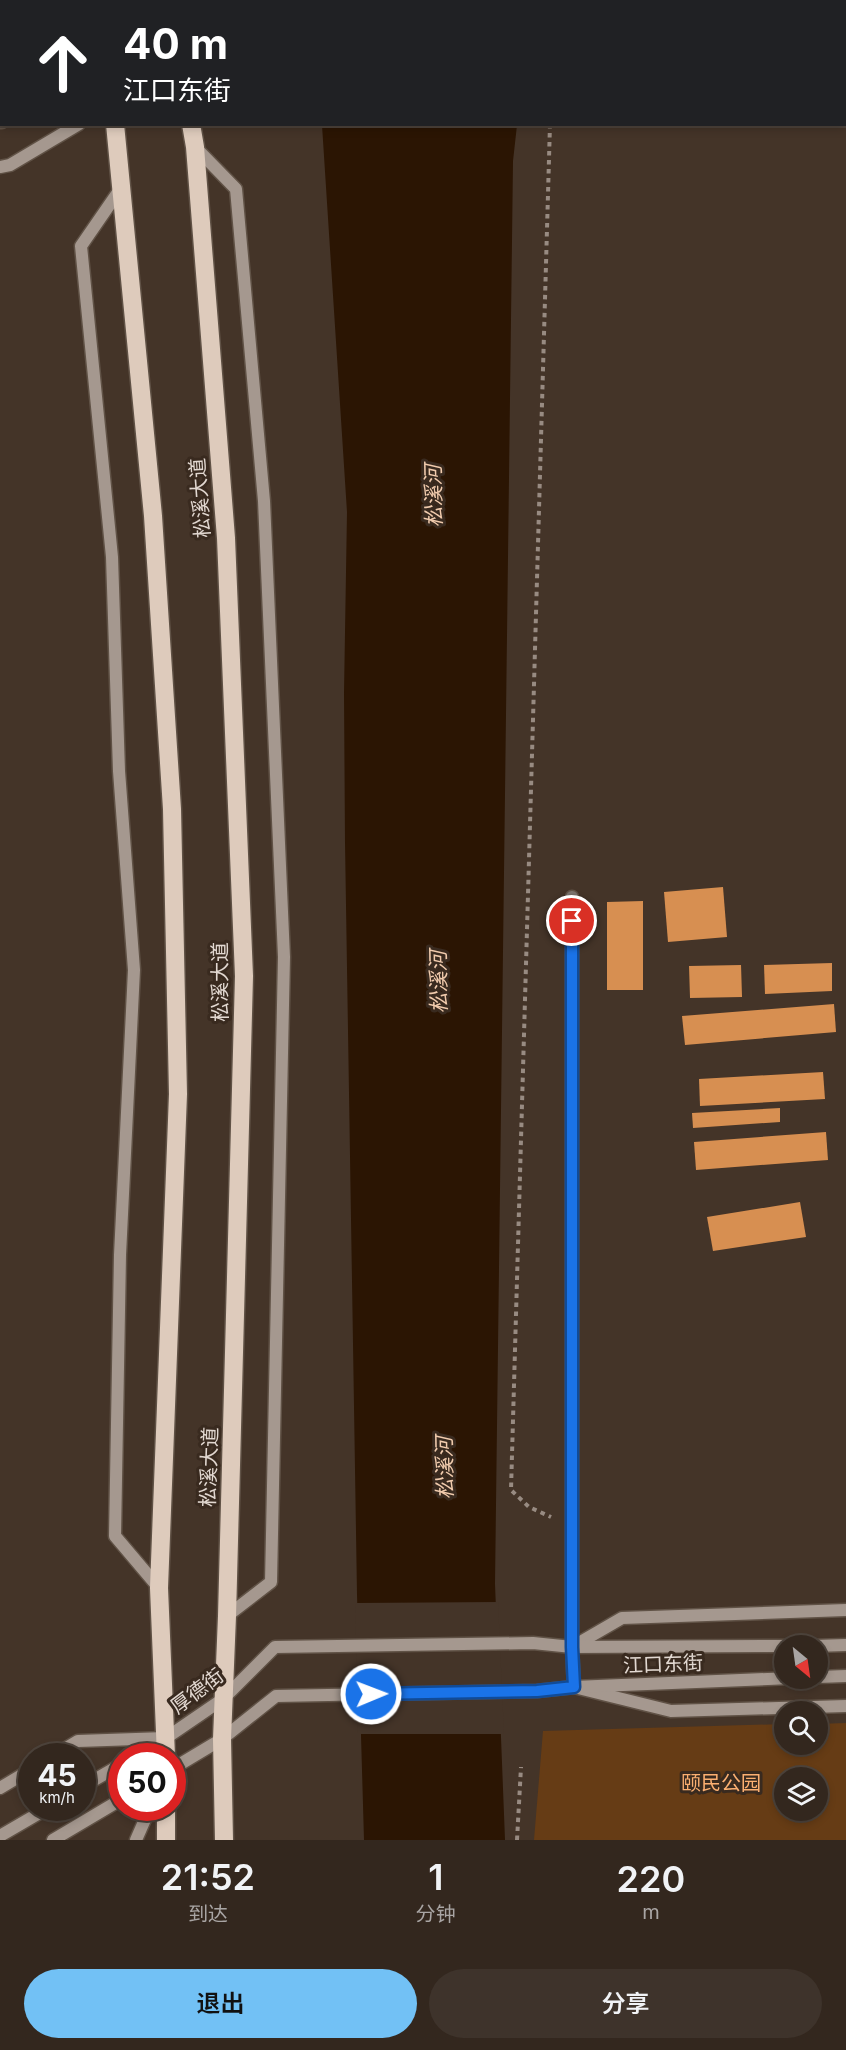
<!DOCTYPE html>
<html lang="zh">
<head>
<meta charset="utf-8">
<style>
  :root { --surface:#33271e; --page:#3e332b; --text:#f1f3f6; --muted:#a9a5a4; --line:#4e443c; --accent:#72c1f5 }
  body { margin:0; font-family:Inter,"Noto Sans SC",sans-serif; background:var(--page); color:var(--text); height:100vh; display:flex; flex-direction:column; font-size:22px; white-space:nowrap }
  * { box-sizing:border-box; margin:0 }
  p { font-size:20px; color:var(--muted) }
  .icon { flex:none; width:33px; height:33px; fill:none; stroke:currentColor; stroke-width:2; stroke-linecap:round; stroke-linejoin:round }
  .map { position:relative; height:1840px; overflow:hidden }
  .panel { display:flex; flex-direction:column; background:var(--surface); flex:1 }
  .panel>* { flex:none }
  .top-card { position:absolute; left:0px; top:0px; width:846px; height:126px; box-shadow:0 3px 9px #0003,0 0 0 2px var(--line); background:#202124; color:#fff; overflow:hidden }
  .needle { width:39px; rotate:151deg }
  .tools { position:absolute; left:774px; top:1635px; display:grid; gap:12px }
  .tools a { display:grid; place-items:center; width:54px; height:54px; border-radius:50%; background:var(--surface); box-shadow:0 3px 9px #0003,0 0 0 2px var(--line); font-size:30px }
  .speed { position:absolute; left:18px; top:1743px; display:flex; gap:12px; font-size:30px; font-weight:700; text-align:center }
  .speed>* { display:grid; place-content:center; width:78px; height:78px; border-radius:50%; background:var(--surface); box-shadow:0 3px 9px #0003,0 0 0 2px var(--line); line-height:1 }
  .speed small { font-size:15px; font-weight:400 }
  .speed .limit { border:9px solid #d22; background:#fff; color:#111 }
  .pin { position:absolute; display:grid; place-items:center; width:51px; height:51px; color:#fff; margin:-26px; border:3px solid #fff; border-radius:50%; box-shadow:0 2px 6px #0007 }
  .me { position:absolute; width:66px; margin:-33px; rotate:89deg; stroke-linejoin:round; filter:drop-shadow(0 0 4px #0008) }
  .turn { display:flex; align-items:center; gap:21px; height:126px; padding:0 24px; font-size:27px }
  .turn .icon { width:78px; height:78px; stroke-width:2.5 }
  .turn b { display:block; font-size:42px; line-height:51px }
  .eta { display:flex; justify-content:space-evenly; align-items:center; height:102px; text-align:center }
  .eta b { font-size:36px; font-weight:600; line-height:42px }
  .cta { display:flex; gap:12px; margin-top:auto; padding:12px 24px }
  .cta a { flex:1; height:69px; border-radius:36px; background:var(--accent); color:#111; font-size:24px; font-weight:600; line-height:69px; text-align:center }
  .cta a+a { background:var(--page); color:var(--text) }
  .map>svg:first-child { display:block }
  .green { fill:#663c15; fill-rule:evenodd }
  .water { fill:#2b1503 }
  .pier { fill:#443428 }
  .building { fill:#d78f51 }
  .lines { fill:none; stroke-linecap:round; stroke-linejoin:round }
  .street-casing { stroke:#605246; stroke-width:15 }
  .secondary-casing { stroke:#605246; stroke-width:15 }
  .highway-casing { stroke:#605246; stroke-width:21 }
  .path { stroke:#988b82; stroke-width:4; stroke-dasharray:4.5 4.5; stroke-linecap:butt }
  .street { stroke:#7e7670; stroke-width:12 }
  .secondary { stroke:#a5988f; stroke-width:12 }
  .highway { stroke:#decbbc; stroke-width:18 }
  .route-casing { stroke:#114b97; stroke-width:15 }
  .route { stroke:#1a73e8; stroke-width:10 }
  .labels { text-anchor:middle; stroke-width:6; stroke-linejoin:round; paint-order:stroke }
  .street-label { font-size:20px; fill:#e2d8d1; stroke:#392a1f }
  .park-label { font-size:20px; fill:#fbaf71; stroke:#392a1f }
  .water-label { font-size:21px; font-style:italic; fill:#f1cbad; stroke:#392a1f }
</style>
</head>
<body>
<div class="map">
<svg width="846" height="1840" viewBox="0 0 846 1840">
  <rect width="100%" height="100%" fill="#443428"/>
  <path class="green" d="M846 1723V1840H534L543 1731 784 1724V1744H818V1724ZM784 1778H818V1810H784Z"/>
  <path class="water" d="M322 125H517L513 161 495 1584 505 1840H364L357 1594 345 842 344 693 347 512Z"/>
  <path class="pier" d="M498 1602 504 1734H358L355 1603Z"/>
  <g class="building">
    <path d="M723 887 727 937 668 942 664 892Z"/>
    <path d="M643 901V990H607V902Z"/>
    <path d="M832 963V991L765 994 764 965Z"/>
    <path d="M741 965 742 997 690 998 689 966Z"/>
    <path d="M834 1004 836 1032 685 1045 682 1016Z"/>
    <path d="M823 1072 825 1099 700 1106 699 1079Z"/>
    <path d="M780 1108V1122L693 1128 692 1113Z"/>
    <path d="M826 1132 828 1160 696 1170 694 1142Z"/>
    <path d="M800 1202 806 1237 713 1251 707 1217Z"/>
  </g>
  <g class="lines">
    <g class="street-casing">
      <path id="street" d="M572 1647V897"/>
    </g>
    <g class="secondary-casing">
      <g id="secondary">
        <path d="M306 2 310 0"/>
        <path d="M423 2 427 0"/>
        <path d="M0 33H2"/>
        <path d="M0 80H2"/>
        <path d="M0 122H2"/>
        <path d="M195 147 236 189 264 501 284 957 271 1582 227 1616"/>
        <path d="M0 167 10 165 79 124"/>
        <path d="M121 188 81 246 112 557 119 771 134 970 120 1255 115 1536 159 1588"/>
        <path d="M846 1610 622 1618 572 1647 574 1687 671 1711 846 1706"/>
        <path d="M814 1646 846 1645"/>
        <path d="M818 1677 846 1676"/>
        <path d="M53 1756 78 1741 165 1738"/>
        <path d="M135 1756 166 1738 223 1699 275 1647 533 1643 572 1647 784 1646"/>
        <path d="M172 1769 222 1739 276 1696 537 1691 574 1687 791 1678"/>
        <path d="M82 1787 122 1764"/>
        <path d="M0 1788 32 1769"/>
        <path d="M0 1836 48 1808"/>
        <path d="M53 1840 122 1799"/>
        <path d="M136 1840 150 1808"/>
      </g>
    </g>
    <g class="highway-casing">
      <g id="highway">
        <path d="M105 0V2"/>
        <path d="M171 0 172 2"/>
        <path d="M115 124 153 516 172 809 178 1094 159 1588 166 1756"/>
        <path d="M191 124 195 147 226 538 244 976 227 1616 222 1739 224 1840"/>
        <path d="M166 1808V1840"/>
      </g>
    </g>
    <g class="path">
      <path d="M567 2 570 0"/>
      <path d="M550 124 511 1490 529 1507 551 1517"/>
      <path d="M517 1840 521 1767"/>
    </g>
    <use href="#street" class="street"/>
    <use href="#secondary" class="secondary"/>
    <use href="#highway" class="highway"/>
  </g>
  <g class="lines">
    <g class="route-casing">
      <path id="route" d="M371 1694 537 1691 574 1687 572 1647V921"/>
    </g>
    <use href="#route" class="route"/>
  </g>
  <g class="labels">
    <g class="street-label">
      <text transform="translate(200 498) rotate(-94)" y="7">松溪大道</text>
      <text transform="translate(220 982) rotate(-90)" y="7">松溪大道</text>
      <text transform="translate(209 1467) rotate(-88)" y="7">松溪大道</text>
      <text transform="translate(663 1664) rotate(-2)" y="7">江口东街</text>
      <text transform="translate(197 1691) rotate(-37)" y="7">厚德街</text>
    </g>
    <g class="park-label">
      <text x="721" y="1790">颐民公园</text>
    </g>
    <g class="water-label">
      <text transform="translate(434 496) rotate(-91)" y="7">松溪河</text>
      <text transform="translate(439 982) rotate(-91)" y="7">松溪河</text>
      <text transform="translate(445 1468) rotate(-91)" y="7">松溪河</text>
    </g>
  </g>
</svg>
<div class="tools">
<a><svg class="needle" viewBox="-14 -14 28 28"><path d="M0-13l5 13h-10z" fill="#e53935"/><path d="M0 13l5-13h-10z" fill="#a9a5a4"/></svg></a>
<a><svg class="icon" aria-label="search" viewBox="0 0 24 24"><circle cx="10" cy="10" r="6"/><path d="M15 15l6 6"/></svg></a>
<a><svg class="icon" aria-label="layers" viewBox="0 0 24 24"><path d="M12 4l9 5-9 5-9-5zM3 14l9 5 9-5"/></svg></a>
</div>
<div class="speed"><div>45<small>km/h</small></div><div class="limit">50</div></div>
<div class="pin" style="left:572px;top:921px;background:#d93025"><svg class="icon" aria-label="arrive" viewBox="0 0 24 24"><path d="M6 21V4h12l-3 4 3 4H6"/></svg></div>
<svg class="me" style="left:371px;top:1694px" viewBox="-20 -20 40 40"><circle r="17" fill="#1a73e8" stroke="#fff" stroke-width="3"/><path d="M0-11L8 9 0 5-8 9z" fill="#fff"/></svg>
<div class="top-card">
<div class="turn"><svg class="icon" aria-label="ahead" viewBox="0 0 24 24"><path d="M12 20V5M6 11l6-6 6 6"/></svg><div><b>40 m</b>江口东街</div></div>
</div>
</div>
<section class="panel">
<div class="eta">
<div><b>21:52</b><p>到达</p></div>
<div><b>1</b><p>分钟</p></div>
<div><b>220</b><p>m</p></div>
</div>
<div class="cta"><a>退出</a><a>分享</a></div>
</section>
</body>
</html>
